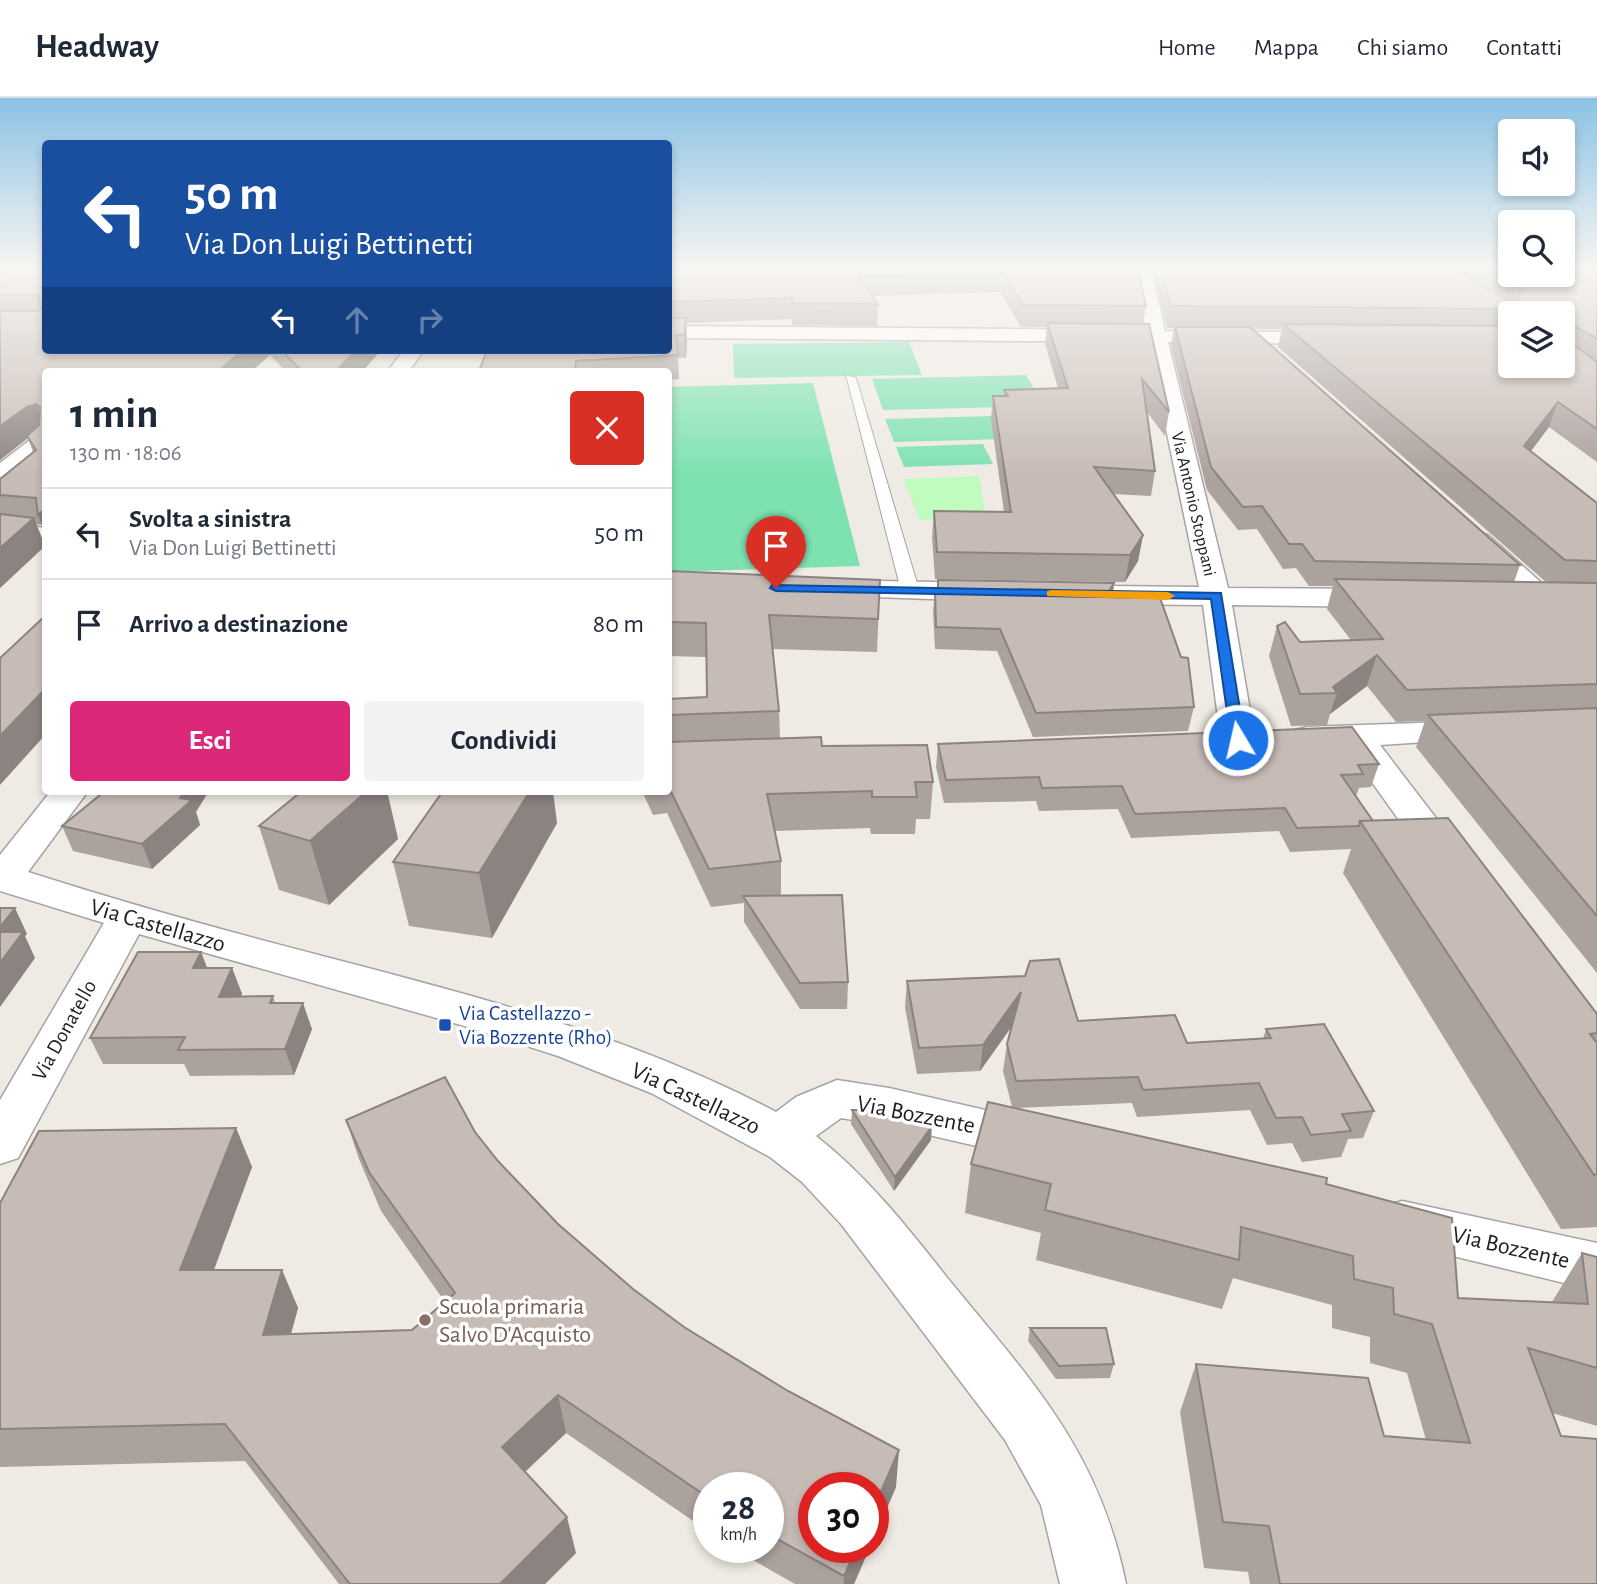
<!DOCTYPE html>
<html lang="it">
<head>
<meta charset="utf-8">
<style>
  :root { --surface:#fff; --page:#f2f2f3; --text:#1f2937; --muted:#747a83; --line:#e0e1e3; --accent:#db2777 }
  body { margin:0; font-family:"Alegreya Sans",sans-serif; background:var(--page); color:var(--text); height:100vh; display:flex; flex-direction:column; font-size:26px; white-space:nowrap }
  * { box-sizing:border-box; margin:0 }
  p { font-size:23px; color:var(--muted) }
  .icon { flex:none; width:38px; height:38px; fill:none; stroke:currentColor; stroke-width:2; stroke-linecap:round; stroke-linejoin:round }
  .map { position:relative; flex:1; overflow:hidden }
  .details { position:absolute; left:42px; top:270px; width:630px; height:427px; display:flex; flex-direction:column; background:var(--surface); border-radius:7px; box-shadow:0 4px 10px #0003 }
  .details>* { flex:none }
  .banner { position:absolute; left:42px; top:42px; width:630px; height:214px; border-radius:7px; box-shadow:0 4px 10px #0003; background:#1a4fa0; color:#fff; overflow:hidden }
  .controls { position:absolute; left:1498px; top:21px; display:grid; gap:14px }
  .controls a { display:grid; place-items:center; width:77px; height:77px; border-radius:7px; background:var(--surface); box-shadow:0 4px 10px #0003; font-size:35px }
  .speed { position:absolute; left:693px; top:1374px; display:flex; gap:14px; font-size:35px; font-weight:700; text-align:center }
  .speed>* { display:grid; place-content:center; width:91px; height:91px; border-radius:50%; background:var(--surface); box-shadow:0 4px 10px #0003; line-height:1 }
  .speed small { font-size:18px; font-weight:400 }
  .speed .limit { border:10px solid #d22; background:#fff; color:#111 }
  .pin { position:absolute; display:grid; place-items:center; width:60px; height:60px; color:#fff; margin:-72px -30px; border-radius:50% 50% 50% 0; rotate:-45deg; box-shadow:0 0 7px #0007 }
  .pin .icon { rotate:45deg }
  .me { position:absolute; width:77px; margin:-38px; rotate:351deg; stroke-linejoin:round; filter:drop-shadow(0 0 5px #0008) }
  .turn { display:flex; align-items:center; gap:24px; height:147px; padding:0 28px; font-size:32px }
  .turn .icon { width:91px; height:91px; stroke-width:2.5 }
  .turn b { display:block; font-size:49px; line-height:60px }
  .lanes { display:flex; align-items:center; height:66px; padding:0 28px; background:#0003; justify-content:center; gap:35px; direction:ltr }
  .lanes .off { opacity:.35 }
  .round { display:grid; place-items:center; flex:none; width:74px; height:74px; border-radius:7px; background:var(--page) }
  .headline { display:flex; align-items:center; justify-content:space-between; height:119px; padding:0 28px }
  h1 { font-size:42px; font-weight:700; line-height:52px }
  .primary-button { display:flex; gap:14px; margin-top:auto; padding:14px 28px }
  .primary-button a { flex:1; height:80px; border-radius:7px; background:var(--accent); color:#fff; font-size:28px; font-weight:700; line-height:80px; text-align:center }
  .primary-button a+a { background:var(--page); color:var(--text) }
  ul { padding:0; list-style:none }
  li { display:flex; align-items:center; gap:21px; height:91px; padding:0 28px; border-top:2px solid var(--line) }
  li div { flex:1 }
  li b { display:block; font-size:26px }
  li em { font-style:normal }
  header { display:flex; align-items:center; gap:42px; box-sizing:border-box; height:98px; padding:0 35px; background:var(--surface); border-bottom:2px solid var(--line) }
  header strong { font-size:33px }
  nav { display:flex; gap:38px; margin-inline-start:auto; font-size:24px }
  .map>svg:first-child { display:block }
  .park { fill:#bffcbd }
  .pitch { fill:#7de2b0 }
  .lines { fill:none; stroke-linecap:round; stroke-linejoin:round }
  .service-casing { stroke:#a4a4a4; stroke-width:2 }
  .minor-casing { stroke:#a4a4a4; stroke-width:3 }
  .service { fill:#fff; fill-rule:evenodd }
  .minor { fill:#fff; fill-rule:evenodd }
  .wall { fill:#aba19d; fill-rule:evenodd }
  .shaded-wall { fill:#8b837f }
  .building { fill:#c7bbb6; stroke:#8b837f; stroke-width:2 }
  .route { fill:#1a73e8; stroke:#114b97; stroke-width:2 }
  .slow { fill:#f59e0b }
  .transit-dot { fill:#1a4fb4; stroke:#fff; stroke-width:2.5 }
  .education-dot { fill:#8d6e63; stroke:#fff; stroke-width:2.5 }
  .labels { text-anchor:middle; stroke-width:7; stroke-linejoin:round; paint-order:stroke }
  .far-street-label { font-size:18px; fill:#1d1d1d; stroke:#fff }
  .transit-label { font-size:21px; fill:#164399; stroke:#fff; text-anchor:start }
  .street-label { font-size:21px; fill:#1d1d1d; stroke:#fff }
  .near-street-label { font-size:24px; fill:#1d1d1d; stroke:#fff }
  .near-education-label { font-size:24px; fill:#785e54; stroke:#fff; text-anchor:start }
</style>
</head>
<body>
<header>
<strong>Headway</strong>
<nav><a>Home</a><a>Mappa</a><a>Chi siamo</a><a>Contatti</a></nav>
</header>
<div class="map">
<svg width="1597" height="1486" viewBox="0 0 1597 1486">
  <rect width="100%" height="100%" fill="#efeae3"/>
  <path class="park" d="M979 378 986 420 920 422 903 381Z"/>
  <g class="pitch">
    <path d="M909 244 922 277 734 280 733 246Z"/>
    <path d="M1026 277 1045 308 883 312 872 281Z"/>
    <path d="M813 285 860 468 669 474 668 289Z"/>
    <path d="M992 318 1004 341 894 344 885 321Z"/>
    <path d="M983 346 993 366 904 369 896 349Z"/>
  </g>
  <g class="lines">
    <g class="service-casing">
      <path id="service" d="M846 277 856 280 919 492 916 496 910 497 901 492Z"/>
    </g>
    <g class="minor-casing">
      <g id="minor">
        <path d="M1133 171H1151L1165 233 1331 234 1341 240 1331 246 1168 244 1228 490 1381 491 1391 494 1396 500 1391 506 1381 509 1232 507 1255 642 1250 649 1238 652 1226 649 1221 642 1203 507 1106 506 1096 503 1091 497 1096 491 1106 488 1199 489 1148 244 668 240V228L1146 232Z"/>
        <path d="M404 252H424L409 273H388Z"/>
        <path d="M46 334V353L9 382 0 384V365L38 336Z"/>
        <path d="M0 425 46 430V446L0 441Z"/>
        <path d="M1478 435 1488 437 1555 497 1560 503 1555 509 1545 512 1535 509 1468 449 1464 443 1468 437Z"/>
        <path d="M829 482 986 485 996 488 1001 494 996 500 986 503 819 497 814 491 819 485Z"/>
        <path d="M1474 623 1486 626 1491 633 1486 640 1380 647 1468 762 1462 771 1448 774 1434 771 1346 648 1307 649 1295 646 1290 639 1295 632 1307 629Z"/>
        <path d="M51 693H88L28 774C128 806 229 834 330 860 483 900 636 940 776 1014L796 999 837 982 889 990 1051 1027 1058 1041 1051 1055 1033 1061 889 1028 841 1020 816 1038C868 1079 908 1130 949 1182 1032 1283 1099 1353 1126 1486H1060L1041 1407 1005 1342 841 1126 802 1084 770 1059 651 995 558 958 468 929 139 836 18 1060 0 1066V1002L104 825 0 793V757Z"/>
        <path d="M1402 1103 1597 1145V1193L1383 1141 1376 1125 1383 1109Z"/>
      </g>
    </g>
    <use href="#service" class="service"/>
    <use href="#minor" class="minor"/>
  </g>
  <g class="wall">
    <path d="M0 171H46V252H381L363 273H285L270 257 46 273 42 427 36 426 45 448 0 490V381L33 354 28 340 0 362Z"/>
    <path d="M668 171H1138L1146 208 1143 226 1169 314 1165 338 1147 314 1155 373 1151 398 1113 396 1143 437 1138 463 1125 484 935 481 932 439 934 413 1004 414 991 321 993 298H1004V292L1058 290 1045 246 1047 229H1021L1000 194 872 198 878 206 877 228 792 227V221L686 225 687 243 686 260H678L679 281 668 282V273H479L668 252Z"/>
    <path d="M1152 171H1597V364L1549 329 1531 353 1597 405V875L1416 649 1425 623 1396 624 1367 588 1330 616 1327 627 1291 628 1269 558 1277 528 1300 544 1351 542 1327 511 1333 488H1309L1296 470 1283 471 1257 431 1238 432 1207 392 1171 248 1174 230H1167ZM1510 215H1563L1510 268ZM1253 231H1282L1278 249 1546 484H1514L1520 467Z"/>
    <path d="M668 473 880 482 877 554 772 551 779 613 780 640 822 648 933 684 930 721H916L915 736H871L870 730 775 733 781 763V797L848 884 847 911H800L744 824V805L711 809 667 715 653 717 642 693H668V601L707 599 706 559 668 558Z"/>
    <path d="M938 482 1114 485 1113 496 1194 609 1188 633 1033 639 997 553 935 551 933 514 935 492H937Z"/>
    <path d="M938 646 1379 666 1371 689 1359 690 1356 698 1373 723 1597 916V1129L1561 1131 1343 775 1351 751 1290 754 1279 733 1131 740 1118 711 1039 713 1036 703 944 705 936 669Z"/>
    <path d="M302 693H387L398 741 329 807 279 792 259 728Z"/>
    <path d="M196 714 200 727 152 771 73 753 62 728Z"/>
    <path d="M557 725 492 840 409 828 393 764Z"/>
    <path d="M201 854 207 870H232L242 896 241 899 273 898 275 905 312 931 294 977 190 978 184 966H103L90 940Z"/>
    <path d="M907 883 1078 923 1187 945 1263 941 1266 931 1374 1013 1363 1040 1348 1041 1341 1059 1302 1064 1292 1045 1267 1047 1250 1012 1137 1019 1132 1005 1014 1010 1326 1086 1458 1200 1552 1204 1582 1155 1597 1159V1328L1552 1315 1597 1486H1250L1248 1474 1204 1470 1180 1314 1196 1266 1384 1338 1426 1342 1407 1275 1370 1265V1239L1332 1230V1207L1233 1180 1222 1211 1036 1162 1041 1135 965 1115 971 1066 1012 1009 1003 973 1007 946 1012 928 980 973 917 976 905 909Z"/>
    <path d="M852 1012 931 1042 894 1093 851 1026Z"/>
    <path d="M346 1022 475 1034 498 1063 558 1126 633 1191 896 1389 873 1442V1390L870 1449 854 1486H795L730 1449H768V1390H709V1434L566 1335 525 1374 576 1455 545 1486H339L245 1363 0 1369V1105L236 1030 252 1069 214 1172H282L298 1210 291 1236 412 1232 445 1204 381 1113 359 1061Z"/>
    <path d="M1030 1230 1114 1266 1110 1280 1056 1281 1028 1243Z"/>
  </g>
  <g class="shaded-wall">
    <path d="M686 220 687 243 686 260 684 237Z"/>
    <path d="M243 252H268L270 257 252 273H218Z"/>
    <path d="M356 252H381L363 273H336Z"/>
    <path d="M1558 304 1549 329 1515 374 1524 348Z"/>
    <path d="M36 306 45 331 27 338 28 340 0 362V328L27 309Z"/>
    <path d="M46 410V437L38 417Z"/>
    <path d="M34 420 45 448 0 490V450Z"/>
    <path d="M1143 437 1138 463 1125 484 1130 457Z"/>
    <path d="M1114 485 1111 507 1107 496Z"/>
    <path d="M1377 557 1367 588 1330 616 1337 595 1333 589Z"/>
    <path d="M46 590V636L0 687V638Z"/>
    <path d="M185 693H209L196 714 200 727 152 771 142 746Z"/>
    <path d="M367 693H387L398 741 329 807 310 743Z"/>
    <path d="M530 693H553L557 725 492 840 479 775Z"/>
    <path d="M15 810 27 836 25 838 35 860 0 909V829Z"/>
    <path d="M201 854 211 880 193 870Z"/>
    <path d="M232 870 242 896 228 925 219 899Z"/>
    <path d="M1021 894 1017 921 980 973 983 947Z"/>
    <path d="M303 905 312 931 294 977 285 951Z"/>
    <path d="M932 1028 931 1042 894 1093 895 1079Z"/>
    <path d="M236 1030 252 1069 199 1211 180 1172Z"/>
    <path d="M282 1172 298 1210 280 1275 263 1237Z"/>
    <path d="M558 1297 566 1335 512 1386 502 1349Z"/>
    <path d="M899 1352 896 1389 873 1442V1412Z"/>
    <path d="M567 1419 576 1455 545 1486H500Z"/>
    <path d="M857 1449H870L854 1486H844V1478Z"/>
  </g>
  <g class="building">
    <path d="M0 171H46V252H243L218 273H46V410L38 417 36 400 0 397V381L36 352 27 338 39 327 40 309 36 306 27 309 0 328V213H38L41 211 39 197H0Z"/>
    <path d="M668 171H1138L1146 208 1023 207 1002 174 858 178 878 206 792 205 793 200 668 204Z"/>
    <path d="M1160 171H1453L1516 207H1519L1520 196 1524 193 1485 171H1510V177H1563V171H1597V241L1569 225 1570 244 1597 264V331L1558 304 1524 348 1597 405V463L1565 462 1283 226 1510 228V268H1563V215H1518L1517 211 1171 208Z"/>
    <path d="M668 220H686L684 237H676L678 257 576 263 575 273H479L487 252H668Z"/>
    <path d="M1047 225 1149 226 1169 314 1142 281 1155 373 1094 369 1143 437 1130 457 937 454 934 413 1011 414 993 298H1008L1004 292 1068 290Z"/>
    <path d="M1175 229H1250L1520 467 1315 463 1302 446H1289L1262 408 1243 409 1211 369Z"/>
    <path d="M281 252H356L336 273H302Z"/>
    <path d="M0 416 34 420 0 450Z"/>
    <path d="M668 473 880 482 878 521 769 517 779 613 668 617V601L707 599 706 525 668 524Z"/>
    <path d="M1335 481 1597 485V586L1407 592 1377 557 1333 589 1337 595 1300 596 1277 528 1285 524 1300 544 1383 541Z"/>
    <path d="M938 482 1114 485 1107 496 1159 497 1181 559 1188 560 1194 609 1036 615 1000 531 936 529 935 492H938Z"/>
    <path d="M46 517V590L0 638V560Z"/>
    <path d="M1597 610V818L1428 617Z"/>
    <path d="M1352 629 1379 666 1358 667 1363 676 1341 677 1373 723H1360L1359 728 1297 730 1285 710 1135 716 1122 688 1042 690 1039 679 946 682 938 646Z"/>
    <path d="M821 639 822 648 927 647 933 684H915L917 699H872V693L767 696 781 763 709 771 668 688V644Z"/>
    <path d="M105 693H185L180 700 192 702 142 746 62 728Z"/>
    <path d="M302 693H367L310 743 259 728Z"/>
    <path d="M443 693H530L479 775 393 764Z"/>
    <path d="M1448 720 1597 916V935L1590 936 1597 945V1076L1594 1077 1360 723Z"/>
    <path d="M842 797 848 884 800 885 743 798Z"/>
    <path d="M0 810H15L0 829Z"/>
    <path d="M0 834H23L0 865Z"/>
    <path d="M138 854H201L193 870H232L219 899 273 898 270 905H303L285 951 178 952 185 939 90 940Z"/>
    <path d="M1059 861 1078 923 1175 917 1187 945 1271 940 1266 931 1324 926 1374 1013 1342 1016 1351 1033 1311 1037 1302 1019 1276 1020 1259 985 1143 992 1138 979 1016 983 1007 946 1021 894 983 947 919 950 907 883 1025 878 1030 863Z"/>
    <path d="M445 979 475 1034 498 1063 558 1126 633 1191 684 1229 788 1293 899 1352 873 1412V1390H814V1449H857L844 1478 768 1436V1390H709V1400L558 1297 502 1349 567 1419 500 1486H350L225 1326 0 1331V1105L39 1033 236 1030 180 1172H282L263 1237 412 1232 455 1195 369 1074 346 1022Z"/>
    <path d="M988 1004 1327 1080 1326 1086 1452 1120 1458 1200 1588 1206 1582 1155 1597 1159V1270L1528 1250 1561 1338 1597 1341V1486H1280L1269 1428 1223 1424 1196 1266 1368 1280 1384 1338 1470 1345 1432 1226 1394 1216 1393 1190 1354 1181 1353 1158 1241 1129 1239 1162 1045 1112 1051 1086 971 1066Z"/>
    <path d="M852 1012H862L932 1028 895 1079Z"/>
    <path d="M1030 1230H1106L1114 1266 1059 1268Z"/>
  </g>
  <linearGradient id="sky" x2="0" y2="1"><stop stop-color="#8bc2e4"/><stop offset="0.45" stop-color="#f8f6f2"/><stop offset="1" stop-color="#f8f6f2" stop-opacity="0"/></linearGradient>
  <rect width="1597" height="379" fill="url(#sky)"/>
  <path class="route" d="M772 487 1221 495 1245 642 1238 646 1231 642 1211 501 776 493 770 490Z"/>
  <path class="slow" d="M1051 492 1168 494 1175 498 1168 502 1047 498V493Z"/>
  <rect class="transit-dot" x="438" y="920" width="14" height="14" rx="3.5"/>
  <circle class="education-dot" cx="425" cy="1222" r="7"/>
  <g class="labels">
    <g class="far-street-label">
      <text transform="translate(1194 406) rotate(77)" y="6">Via Antonio Stoppani</text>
    </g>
    <g class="transit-label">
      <text x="459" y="922">Via Castellazzo -<tspan x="459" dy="24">Via Bozzente (Rho)</tspan></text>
    </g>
    <g class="street-label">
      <text transform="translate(64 932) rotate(-61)" y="7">Via Donatello</text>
    </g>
    <g class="near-street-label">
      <text transform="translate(158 827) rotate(16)" y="8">Via Castellazzo</text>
      <text transform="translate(696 1000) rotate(25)" y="8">Via Castellazzo</text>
      <text transform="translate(916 1016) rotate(11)" y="8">Via Bozzente</text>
      <text transform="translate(1511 1149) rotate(13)" y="8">Via Bozzente</text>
    </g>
    <g class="near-education-label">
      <text x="439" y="1216">Scuola primaria<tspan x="439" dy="28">Salvo D'Acquisto</tspan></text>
    </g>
  </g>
</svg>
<div class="controls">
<a><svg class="icon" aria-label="sound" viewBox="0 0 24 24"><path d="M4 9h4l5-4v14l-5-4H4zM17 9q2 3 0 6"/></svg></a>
<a><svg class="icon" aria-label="search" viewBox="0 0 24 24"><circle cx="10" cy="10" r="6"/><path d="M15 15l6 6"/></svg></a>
<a><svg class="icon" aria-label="layers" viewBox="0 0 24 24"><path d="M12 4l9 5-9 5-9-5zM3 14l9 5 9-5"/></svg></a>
</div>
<div class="speed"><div>28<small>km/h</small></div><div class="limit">30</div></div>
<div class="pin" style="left:776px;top:490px;background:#d93025"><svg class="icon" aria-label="arrive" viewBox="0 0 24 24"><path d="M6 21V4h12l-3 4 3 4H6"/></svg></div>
<svg class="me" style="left:1238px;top:642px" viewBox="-20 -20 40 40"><circle r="17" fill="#1a73e8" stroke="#fff" stroke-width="3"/><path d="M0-11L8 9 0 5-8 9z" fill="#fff"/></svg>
<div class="banner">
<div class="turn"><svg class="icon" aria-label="left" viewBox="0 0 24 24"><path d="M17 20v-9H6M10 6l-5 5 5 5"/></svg><div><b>50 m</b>Via Don Luigi Bettinetti</div></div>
<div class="lanes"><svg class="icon" aria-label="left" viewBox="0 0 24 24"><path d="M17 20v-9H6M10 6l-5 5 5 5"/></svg><svg class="icon off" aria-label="ahead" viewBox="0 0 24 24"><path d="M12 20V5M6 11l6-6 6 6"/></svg><svg class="icon off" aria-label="right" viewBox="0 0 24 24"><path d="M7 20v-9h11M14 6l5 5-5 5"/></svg></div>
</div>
<section class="details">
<div class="headline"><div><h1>1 min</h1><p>130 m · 18:06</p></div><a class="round" style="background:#d93025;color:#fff"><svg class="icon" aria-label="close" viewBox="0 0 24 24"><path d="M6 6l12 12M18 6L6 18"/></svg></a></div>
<ul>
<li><svg class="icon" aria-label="left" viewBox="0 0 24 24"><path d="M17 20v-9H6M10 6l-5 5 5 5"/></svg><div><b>Svolta a sinistra</b><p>Via Don Luigi Bettinetti</p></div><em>50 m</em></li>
<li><svg class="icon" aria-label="arrive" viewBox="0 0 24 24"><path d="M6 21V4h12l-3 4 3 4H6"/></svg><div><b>Arrivo a destinazione</b></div><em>80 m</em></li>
</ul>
<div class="primary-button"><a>Esci</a><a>Condividi</a></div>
</section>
</div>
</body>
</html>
